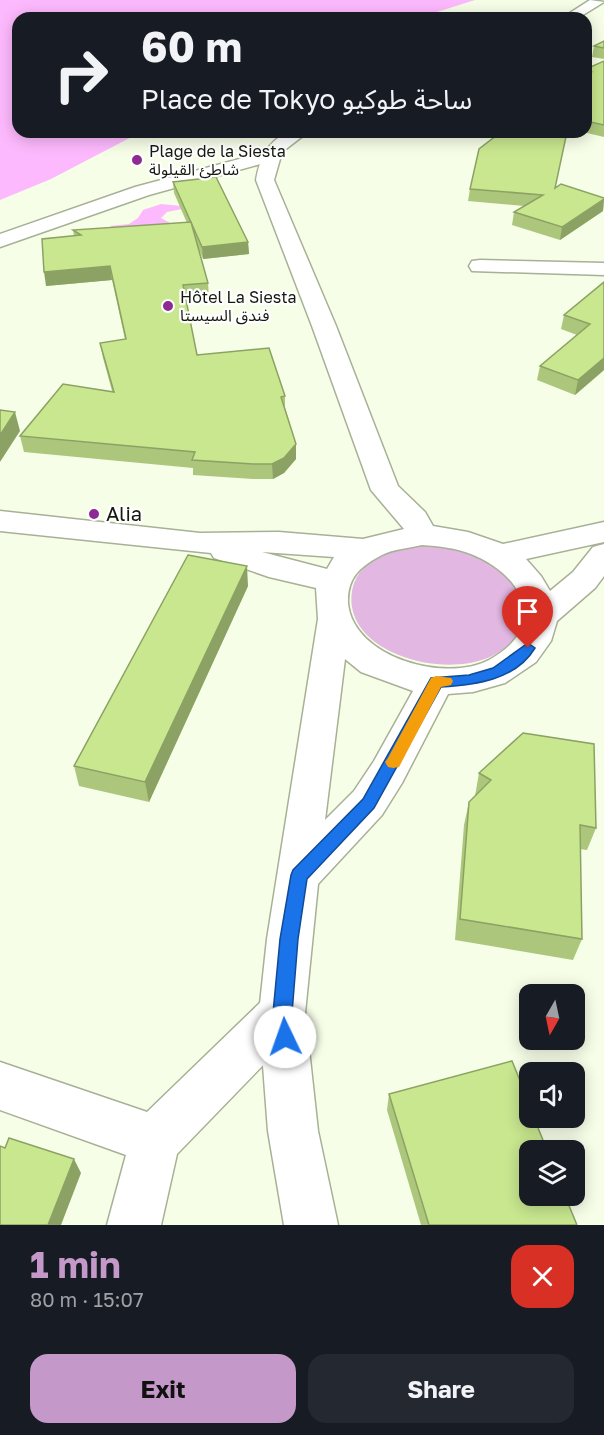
<!DOCTYPE html>
<html lang="en">
<head>
<meta charset="utf-8">
<style>
  :root { --surface:#171b24; --page:#242831; --text:#f1f3f6; --muted:#9ea1a6; --accent:#c499c9 }
  body { margin:0; font-family:"Golos Text","Noto Sans Arabic",sans-serif; background:var(--page); color:var(--text); height:100vh; display:flex; flex-direction:column; font-size:22px; white-space:nowrap }
  * { box-sizing:border-box; margin:0 }
  p { font-size:20px; color:var(--muted) }
  .icon { flex:none; width:33px; height:33px; fill:none; stroke:currentColor; stroke-width:2; stroke-linecap:round; stroke-linejoin:round }
  .map { position:relative; height:1225px; overflow:hidden }
  .drawer { display:flex; flex-direction:column; background:var(--surface); flex:1 }
  .drawer>* { flex:none }
  .hud { position:absolute; left:12px; top:12px; width:580px; height:126px; border-radius:18px; box-shadow:0 3px 15px #0003; background:#171b24; color:var(--text); overflow:hidden }
  .needle { width:39px; rotate:189deg }
  .tools { position:absolute; left:519px; top:984px; display:grid; gap:12px }
  .tools a { display:grid; place-items:center; width:66px; height:66px; border-radius:12px; background:var(--surface); box-shadow:0 3px 15px #0003; font-size:30px }
  .pin { position:absolute; display:grid; place-items:center; width:51px; height:51px; color:#fff; margin:-62px -26px; border-radius:50% 50% 50% 0; rotate:-45deg; box-shadow:0 0 6px #0007 }
  .pin .icon { rotate:45deg }
  .me { position:absolute; width:66px; margin:-33px; rotate:357deg; stroke-linejoin:round; filter:drop-shadow(0 0 4px #0008) }
  .turn { display:flex; align-items:center; gap:21px; height:126px; padding:0 30px; font-size:27px }
  .turn .icon { width:78px; height:78px; stroke-width:2.5 }
  .turn b { display:block; font-size:42px; line-height:51px }
  .round { display:grid; place-items:center; flex:none; width:63px; height:63px; border-radius:18px; background:var(--page) }
  .overview { display:flex; align-items:center; justify-content:space-between; height:102px; padding:0 30px }
  h1 { font-size:36px; font-weight:700; line-height:45px; color:var(--accent) }
  .cta { display:flex; gap:12px; margin-top:auto; padding:12px 30px }
  .cta a { flex:1; height:69px; border-radius:18px; background:var(--accent); color:#111; font-size:24px; font-weight:700; line-height:69px; text-align:center }
  .cta a+a { background:var(--page); color:var(--text) }
  .map>svg:first-child { display:block }
  .green { fill:#e2b7e2 }
  .water { fill:#fdb9fd }
  .lines { fill:none; stroke-linecap:round; stroke-linejoin:round }
  .street-casing { stroke:#a7b196; stroke-width:3 }
  .secondary-casing { stroke:#a7b196; stroke-width:3 }
  .street { fill:#fff; fill-rule:evenodd }
  .secondary { fill:#fff; fill-rule:evenodd }
  .wall { fill:#acc77b }
  .shaded-wall { fill:#8ca264 }
  .building { fill:#c8e78f; stroke:#8ca264; stroke-width:1.5 }
  .route { fill:#1a73e8; stroke:#114b97; stroke-width:1.5 }
  .slow { fill:#f59e0b }
  .poi-dot { fill:#8e2a92; stroke:#fff; stroke-width:2 }
  .labels { text-anchor:middle; stroke-width:4.5; stroke-linejoin:round; paint-order:stroke }
  .far-poi-label { font-size:16px; fill:#15190f; stroke:#fff; text-anchor:start }
  .poi-label { font-size:20px; fill:#15190f; stroke:#fff; text-anchor:start }
</style>
</head>
<body>
<div class="map">
<svg width="604" height="1225" viewBox="0 0 604 1225">
  <rect width="100%" height="100%" fill="#f6fee8"/>
  <path class="green" d="M420 545C437 546 453 547 469 552 502 562 538 598 517 634 489 682 390 669 361 628 345 606 349 576 372 561 387 551 403 549 420 545Z"/>
  <g class="water">
    <path d="M0 0H475L418 18H18V132H141L51 179 0 200Z"/>
    <path d="M161 204 192 207 167 212 161 218 170 223 179 234 113 228 110 226 129 224 138 218 143 210Z"/>
  </g>
  <g class="lines">
    <g class="street-casing">
      <g id="street">
        <path d="M269 151 275 152 278 156 275 160 149 195 0 247V234L135 187Z"/>
        <path d="M480 260 604 263V275L472 271 469 266 472 261Z"/>
        <path d="M282 990 298 997 305 1013 298 1029 177 1154 161 1225H107L126 1155 0 1110V1062L147 1112 266 997Z"/>
      </g>
    </g>
    <g class="secondary-casing">
      <g id="secondary">
        <path d="M590 0 604 2 578 18H562Z"/>
        <path d="M287 132H308L282 152 274 180 336 326 398 486 425 512 433 526 468 532 503 544 604 522V542L526 559 541 576 550 591 573 572 593 547 604 544V576L595 588 557 621 551 641 536 662 505 683 473 692 448 694 402 783 382 815 318 884 305 1013 318 1131 338 1225H284L268 1131 259 1013 267 939 318 619 316 588 269 577 214 558 211 553 0 531V511L200 533 279 532 363 539 404 529 371 490 312 326 256 180C260 158 267 143 287 132ZM422 545C439 546 456 548 471 554 524 575 550 627 489 660 446 683 353 658 348 603 347 577 361 566 382 555 393 549 410 548 422 545ZM262 552 334 557 327 569ZM345 659 361 672 413 691 374 761 354 791 325 820Z"/>
      </g>
    </g>
    <use href="#street" class="street"/>
    <use href="#secondary" class="secondary"/>
  </g>
  <g class="wall">
    <path d="M604 41V59L592 57 594 46Z"/>
    <path d="M604 61V137L583 132H586V69Z"/>
    <path d="M173 182 248 242 249 254 203 259 198 247 208 283 209 297 186 300 197 355 285 396V408L296 444V459L284 473 273 479H253L193 475V468L24 452 20 436 112 391 103 358 100 343 125 339 112 280 46 286 74 236 73 230 187 223 174 193Z"/>
    <path d="M555 187 604 198 603 211 560 240 512 225 514 212 524 206 468 201 470 189Z"/>
    <path d="M604 282V370L575 395 537 380 540 366 577 335 561 329 564 315Z"/>
    <path d="M248 586 149 802 79 786 74 766Z"/>
    <path d="M479 773 596 828 587 850 580 849 582 939 573 960 455 940 464 825 469 802 475 796Z"/>
    <path d="M389 1094 577 1225H421L387 1110Z"/>
  </g>
  <g class="shaded-wall">
    <path d="M604 199 603 211 560 240 562 227Z"/>
    <path d="M248 242 249 254 203 259 202 247Z"/>
    <path d="M110 266 112 280 46 286 44 272Z"/>
    <path d="M604 358V370L575 395 578 380Z"/>
    <path d="M15 412 20 431 0 462V435Z"/>
    <path d="M296 444V459L284 473 273 479 272 464Z"/>
    <path d="M247 566 248 586 149 802 145 782Z"/>
    <path d="M74 1159 81 1173 61 1225H48Z"/>
  </g>
  <g class="building">
    <path d="M604 41V48L594 46Z"/>
    <path d="M604 61V125L586 121V74L591 72 586 71V69Z"/>
    <path d="M501 132H567L555 188 561 184 604 198V199L562 227 514 212 543 195 470 189 479 149Z"/>
    <path d="M216 177 248 242 202 247 173 182Z"/>
    <path d="M191 222 208 283 183 285 197 355 269 348 285 396 281 397 296 444 284 458 272 464H253L192 460 195 452 20 436 63 384 114 392 100 343 126 339 110 266 44 272 42 239 81 235 73 230Z"/>
    <path d="M604 282V358L578 380 540 366 590 324 564 315Z"/>
    <path d="M0 410 15 412 0 435Z"/>
    <path d="M188 555 247 566 145 782 74 766Z"/>
    <path d="M523 733 594 744 596 828 580 825 582 939 460 919 469 802 491 780 479 773Z"/>
    <path d="M512 1061 530 1105V1118H534L547 1150H530V1196H565L577 1225H429L389 1094Z"/>
    <path d="M9 1138 74 1159 48 1225H0V1146L5 1148Z"/>
  </g>
  <path class="route" d="M528 643 535 648C516 680 475 685 441 687L374 808 307 879 298 939 292 1013 294 1037 291 1044 285 1047 278 1044 273 1013 280 939 291 875 293 870 363 799 431 678 469 675 493 668Z"/>
  <path class="slow" d="M436 676 451 678 453 681 451 685 441 687 399 767 393 768 388 767 385 762 388 758 431 678Z"/>
  <g class="poi-dot">
    <circle cx="137" cy="160" r="6"/>
    <circle cx="168" cy="306" r="6"/>
    <circle cx="94" cy="514" r="6"/>
  </g>
  <g class="labels">
    <g class="far-poi-label">
      <text x="149" y="157">Plage de la Siesta<tspan x="149" dy="18">شاطئ القيلولة</tspan></text>
      <text x="180" y="303">Hôtel La Siesta<tspan x="180" dy="18">فندق السيستا</tspan></text>
    </g>
    <g class="poi-label">
      <text x="106" y="521">Alia</text>
    </g>
  </g>
</svg>
<div class="tools">
<a><svg class="needle" viewBox="-14 -14 28 28"><path d="M0-13l5 13h-10z" fill="#e53935"/><path d="M0 13l5-13h-10z" fill="#9ea1a6"/></svg></a>
<a><svg class="icon" aria-label="sound" viewBox="0 0 24 24"><path d="M4 9h4l5-4v14l-5-4H4zM17 9q2 3 0 6"/></svg></a>
<a><svg class="icon" aria-label="layers" viewBox="0 0 24 24"><path d="M12 4l9 5-9 5-9-5zM3 14l9 5 9-5"/></svg></a>
</div>
<div class="pin" style="left:528px;top:648px;background:#d93025"><svg class="icon" aria-label="arrive" viewBox="0 0 24 24"><path d="M6 21V4h12l-3 4 3 4H6"/></svg></div>
<svg class="me" style="left:285px;top:1037px" viewBox="-20 -20 40 40"><circle r="19" fill="#fff"/><path d="M0-13L10 11 0 6-10 11z" fill="#1a73e8"/></svg>
<div class="hud">
<div class="turn"><svg class="icon" aria-label="right" viewBox="0 0 24 24"><path d="M7 20v-9h11M14 6l5 5-5 5"/></svg><div><b>60 m</b>Place de Tokyo ساحة طوكيو</div></div>
</div>
</div>
<section class="drawer">
<div class="overview"><div><h1>1 min</h1><p>80 m · 15:07</p></div><a class="round" style="background:#d93025;color:#fff"><svg class="icon" aria-label="close" viewBox="0 0 24 24"><path d="M6 6l12 12M18 6L6 18"/></svg></a></div>
<div class="cta"><a>Exit</a><a>Share</a></div>
</section>
</body>
</html>
